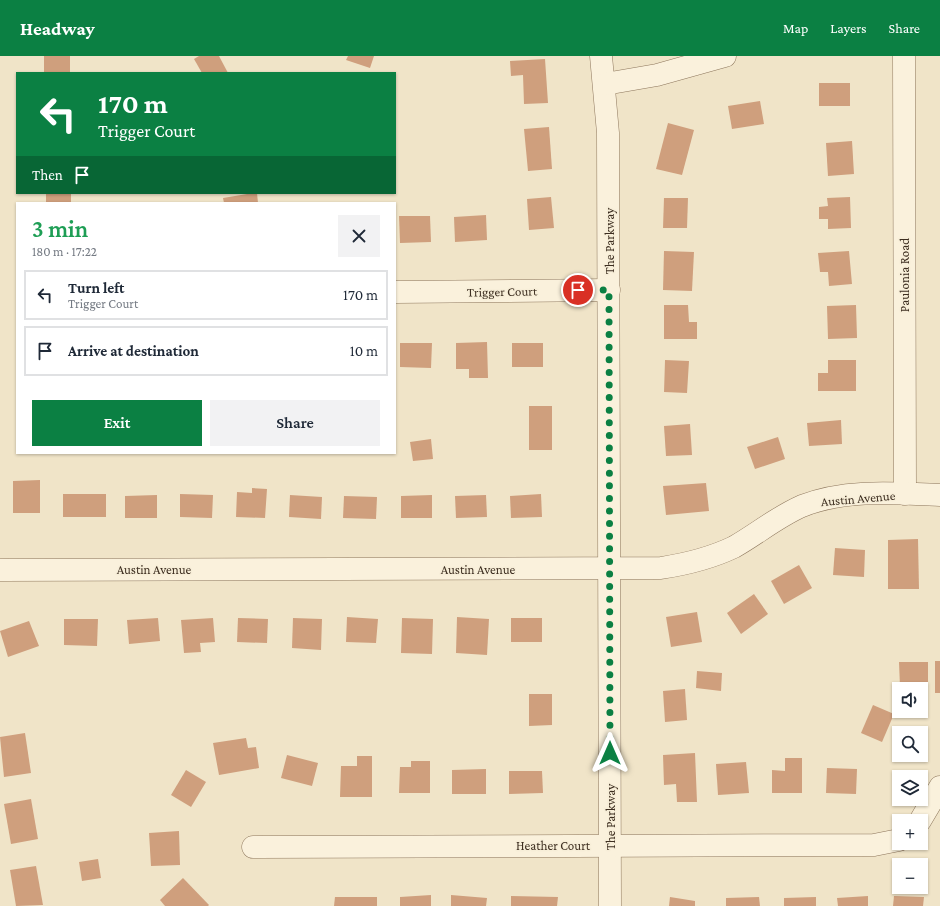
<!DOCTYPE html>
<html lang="en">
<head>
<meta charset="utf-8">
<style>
  :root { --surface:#fff; --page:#f2f2f3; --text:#1f2937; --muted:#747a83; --line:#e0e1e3; --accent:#0b8043 }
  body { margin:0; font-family:"Crimson Pro",serif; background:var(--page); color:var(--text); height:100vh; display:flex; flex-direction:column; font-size:15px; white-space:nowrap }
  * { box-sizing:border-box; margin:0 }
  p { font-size:13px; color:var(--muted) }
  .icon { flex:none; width:22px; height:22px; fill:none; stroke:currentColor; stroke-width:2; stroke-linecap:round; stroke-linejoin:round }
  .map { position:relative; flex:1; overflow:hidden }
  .panel { position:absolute; left:16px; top:146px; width:380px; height:252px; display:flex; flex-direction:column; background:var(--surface); border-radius:0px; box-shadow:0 1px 3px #0004 }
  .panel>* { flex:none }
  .top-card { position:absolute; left:16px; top:16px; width:380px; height:122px; border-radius:0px; box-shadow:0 1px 3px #0004; background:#0b8043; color:#fff; overflow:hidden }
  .fabs { position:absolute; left:892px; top:626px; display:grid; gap:8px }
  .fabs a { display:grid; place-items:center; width:36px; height:36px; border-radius:0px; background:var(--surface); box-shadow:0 1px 3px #0004; font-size:20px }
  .pin { position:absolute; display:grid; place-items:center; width:34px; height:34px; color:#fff; margin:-17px; border:2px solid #fff; border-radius:50%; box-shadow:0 1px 4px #0007 }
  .me { position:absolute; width:44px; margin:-22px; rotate:0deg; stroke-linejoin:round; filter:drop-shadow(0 0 3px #0008) }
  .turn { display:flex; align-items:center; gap:14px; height:84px; padding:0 16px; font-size:18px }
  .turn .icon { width:52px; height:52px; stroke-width:2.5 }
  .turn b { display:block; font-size:28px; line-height:34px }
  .then { display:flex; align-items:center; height:38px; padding:0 16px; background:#0003; gap:8px; font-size:15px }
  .round { display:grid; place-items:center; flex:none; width:42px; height:42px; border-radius:0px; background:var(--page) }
  .summary { display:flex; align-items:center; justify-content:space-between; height:68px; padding:0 16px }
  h1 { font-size:24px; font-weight:600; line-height:30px; color:#1e9e55 }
  .cta { display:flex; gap:8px; margin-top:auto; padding:8px 16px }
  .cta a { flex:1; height:46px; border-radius:0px; background:var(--accent); color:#fff; font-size:16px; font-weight:600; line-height:46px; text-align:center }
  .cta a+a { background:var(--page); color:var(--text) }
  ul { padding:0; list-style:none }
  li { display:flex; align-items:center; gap:12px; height:50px; margin:0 8px 6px; padding:0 8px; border:2px solid var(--line); border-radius:0px }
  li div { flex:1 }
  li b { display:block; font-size:15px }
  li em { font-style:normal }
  header { display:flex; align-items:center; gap:24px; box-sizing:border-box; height:56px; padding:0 20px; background:var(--accent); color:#fff }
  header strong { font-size:19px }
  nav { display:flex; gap:22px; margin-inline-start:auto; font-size:14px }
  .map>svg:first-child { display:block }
  .building { fill:#cf9f7d }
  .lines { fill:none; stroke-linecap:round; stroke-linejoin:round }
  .minor-casing { stroke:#8d765c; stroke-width:23 }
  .minor { stroke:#faf1dc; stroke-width:22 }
  .route { stroke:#0b8043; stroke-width:7; stroke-dasharray:0 12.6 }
  .labels { text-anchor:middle; stroke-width:3; stroke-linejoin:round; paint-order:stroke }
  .street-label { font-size:13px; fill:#3d2e20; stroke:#f7eed8 }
</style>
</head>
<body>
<header>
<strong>Headway</strong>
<nav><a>Map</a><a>Layers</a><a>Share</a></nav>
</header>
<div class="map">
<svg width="940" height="850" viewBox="0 0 940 850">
  <rect width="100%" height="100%" fill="#f0e4c8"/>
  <g class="building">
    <rect x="44" y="0" width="26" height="17"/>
    <path d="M199 0H219L228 17H202L194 3Z"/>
    <path d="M348 0H374L370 12 346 4Z"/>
    <path d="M545 3 548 47 524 48 523 19 511 20 510 5Z"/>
    <rect x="819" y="27" width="31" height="23"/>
    <path d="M760 45 764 68 732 73 728 50Z"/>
    <path d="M668 67 694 74 682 119 656 113Z"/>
    <path d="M549 71 552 113 528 115 524 73Z"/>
    <path d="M852 85 854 118 828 120 826 87Z"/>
    <rect x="46" y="137" width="25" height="10"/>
    <path d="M253 137H257L258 147H224L223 142Z"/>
    <path d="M551 141 554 172 529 174 527 143Z"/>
    <path d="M850 141 851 172 828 173V163H819V151L828 150 827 142Z"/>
    <path d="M664 142H688L687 172H663Z"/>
    <path d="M486 159 487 184 455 186 454 161Z"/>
    <path d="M399 160H430L431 186 400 187Z"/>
    <path d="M664 195 694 196 692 235 663 234Z"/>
    <path d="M849 195 852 228 829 230 828 216H820L818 197Z"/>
    <path d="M664 249H688L689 266H697V283H664Z"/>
    <path d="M856 249 857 282 828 283 827 250Z"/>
    <path d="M487 286 488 322H469V313H456V287Z"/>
    <path d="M400 287H432L431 312 400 311Z"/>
    <rect x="512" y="287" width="31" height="24"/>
    <path d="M665 304 689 305 687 337 664 336Z"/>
    <path d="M828 304H856V335H818V317H828Z"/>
    <rect x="529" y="350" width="23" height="44"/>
    <path d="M841 364 842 388 809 390 807 367Z"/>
    <path d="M690 368 692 399 666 400 664 370Z"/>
    <path d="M778 381 785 403 755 413 747 391Z"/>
    <path d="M431 383 433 403 413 405 410 386Z"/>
    <path d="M40 424V457H13V425Z"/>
    <path d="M706 427 709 455 666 459 663 430Z"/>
    <path d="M252 432 267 433 265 462 236 461 237 436 252 437Z"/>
    <rect x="63" y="438" width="43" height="23"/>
    <path d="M180 438 213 439 212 462 180 461Z"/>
    <path d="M541 438 542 461 511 462 510 440Z"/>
    <path d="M157 439V462H125V440Z"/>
    <path d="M290 439 322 441 321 463 289 461Z"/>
    <path d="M432 439V462H401V440Z"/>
    <path d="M486 439 487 461 456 462 455 440Z"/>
    <path d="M344 440 377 441 376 463 343 462Z"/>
    <path d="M918 483 919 533H888V484Z"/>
    <path d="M835 492 865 494 864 521 833 519Z"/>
    <path d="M799 509 812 532 784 548 771 525Z"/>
    <path d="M754 538 768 558 741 578 727 557Z"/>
    <path d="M697 556 702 586 671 591 666 561Z"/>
    <path d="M347 561 378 563 376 587 346 586Z"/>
    <path d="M457 561 489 563 487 599 456 597Z"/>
    <path d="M158 562 160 585 129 588 127 564Z"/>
    <path d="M213 562 215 586 200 587 201 596 184 597 181 564Z"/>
    <path d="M238 562 268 563 267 587 237 586Z"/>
    <path d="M293 562 322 563 321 594 292 592Z"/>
    <path d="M402 562 433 563 432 598 401 597Z"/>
    <rect x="511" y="562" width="31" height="24"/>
    <path d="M64 563H98L97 590 64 589Z"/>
    <path d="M29 565 39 590 8 601 0 575Z"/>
    <rect x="935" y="605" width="5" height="32"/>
    <path d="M899 606H928V631H900Z"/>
    <path d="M697 615 722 617 721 635 696 632Z"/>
    <path d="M685 633 687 664 665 666 663 635Z"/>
    <path d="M529 638H552V669L529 670Z"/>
    <path d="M873 649 894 658 882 686 861 677Z"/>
    <path d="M25 677 31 717 4 721 0 681Z"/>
    <path d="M246 682 248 692 256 691 259 712 219 719 213 687Z"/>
    <path d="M695 697 697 746H677L676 728 664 729 663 699Z"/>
    <path d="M287 699 318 707 312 730 281 722Z"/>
    <path d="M357 700H372V741H340L341 710H357Z"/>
    <path d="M785 702H802V737H772V714L785 715Z"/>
    <path d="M411 705H430V737H399L400 711H411Z"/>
    <path d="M746 706 749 737 718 739 716 708Z"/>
    <path d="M827 712 857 713 856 738 826 737Z"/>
    <path d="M486 713V738H452V714Z"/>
    <path d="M186 714 206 726 191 751 171 739Z"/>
    <path d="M509 715H542L543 737 509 738Z"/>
    <path d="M31 743 38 783 11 788 4 748Z"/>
    <path d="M179 775 180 809 151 810 149 777Z"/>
    <path d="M98 803 101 822 82 825 79 806Z"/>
    <path d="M36 810 43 849 16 850 10 814Z"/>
    <path d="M183 822 209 849 208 850H165L160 844Z"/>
    <path d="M431 839V850H400V841Z"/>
    <path d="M451 839 487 842 486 850H451Z"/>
    <path d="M511 840 558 841 557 850H511Z"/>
    <path d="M868 840V850H838L837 842Z"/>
    <path d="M894 840 924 841 923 850H893Z"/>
    <path d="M335 841H377V850H334Z"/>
    <path d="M670 841 695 845V850H669Z"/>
    <path d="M759 841 760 850H726V842Z"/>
    <path d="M816 841V850H784V842Z"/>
  </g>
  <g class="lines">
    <g class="minor-casing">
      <g id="minor">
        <path d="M601 0 608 77 610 850"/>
        <path d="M904 0 905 438"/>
        <path d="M605 28 657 19 725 0"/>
        <path d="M395 236 609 234"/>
        <path d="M0 514 661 512C687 508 711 502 734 491 757 478 777 461 802 450 844 433 895 437 940 439"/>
        <path d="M920 765 940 731"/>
        <path d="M253 791 874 789 899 784"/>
      </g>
    </g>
    <use href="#minor" class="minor"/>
  </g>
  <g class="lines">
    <path class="route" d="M578 234H609L610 697"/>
  </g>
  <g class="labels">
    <g class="street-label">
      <text transform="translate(609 185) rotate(-90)" y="5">The Parkway</text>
      <text transform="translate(904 219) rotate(-90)" y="5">Paulonia Road</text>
      <text transform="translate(502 235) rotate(-1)" y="5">Trigger Court</text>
      <text transform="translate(858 442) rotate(-5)" y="5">Austin Avenue</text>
      <text x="154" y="518">Austin Avenue</text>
      <text x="478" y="518">Austin Avenue</text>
      <text transform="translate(610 761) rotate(-90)" y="5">The Parkway</text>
      <text x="553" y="794">Heather Court</text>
    </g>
  </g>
</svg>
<div class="fabs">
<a><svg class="icon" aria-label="sound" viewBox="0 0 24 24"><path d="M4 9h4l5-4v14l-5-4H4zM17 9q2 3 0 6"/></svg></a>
<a><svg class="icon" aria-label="search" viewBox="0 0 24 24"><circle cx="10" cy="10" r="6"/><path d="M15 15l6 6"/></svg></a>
<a><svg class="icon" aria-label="layers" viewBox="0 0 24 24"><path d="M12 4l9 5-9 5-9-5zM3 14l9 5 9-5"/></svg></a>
<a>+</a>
<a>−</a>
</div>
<div class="pin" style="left:578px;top:234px;background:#d93025"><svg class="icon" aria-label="arrive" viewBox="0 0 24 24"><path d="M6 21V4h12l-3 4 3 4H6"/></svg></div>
<svg class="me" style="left:610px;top:697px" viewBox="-20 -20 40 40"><path d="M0-17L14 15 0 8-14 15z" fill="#0b8043" stroke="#fff" stroke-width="4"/></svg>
<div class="top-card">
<div class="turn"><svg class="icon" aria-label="left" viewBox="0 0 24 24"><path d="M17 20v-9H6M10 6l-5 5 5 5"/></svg><div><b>170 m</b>Trigger Court</div></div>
<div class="then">Then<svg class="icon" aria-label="arrive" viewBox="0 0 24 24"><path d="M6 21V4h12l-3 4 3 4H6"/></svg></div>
</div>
<section class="panel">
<div class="summary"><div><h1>3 min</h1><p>180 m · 17:22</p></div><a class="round"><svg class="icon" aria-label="close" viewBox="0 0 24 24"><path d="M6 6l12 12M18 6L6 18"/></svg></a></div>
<ul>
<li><svg class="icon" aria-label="left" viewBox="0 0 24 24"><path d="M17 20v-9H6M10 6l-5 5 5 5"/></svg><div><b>Turn left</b><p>Trigger Court</p></div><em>170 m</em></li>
<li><svg class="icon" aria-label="arrive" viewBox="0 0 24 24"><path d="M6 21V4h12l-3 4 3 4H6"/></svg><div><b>Arrive at destination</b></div><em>10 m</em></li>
</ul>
<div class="cta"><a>Exit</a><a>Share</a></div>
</section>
</div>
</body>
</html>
